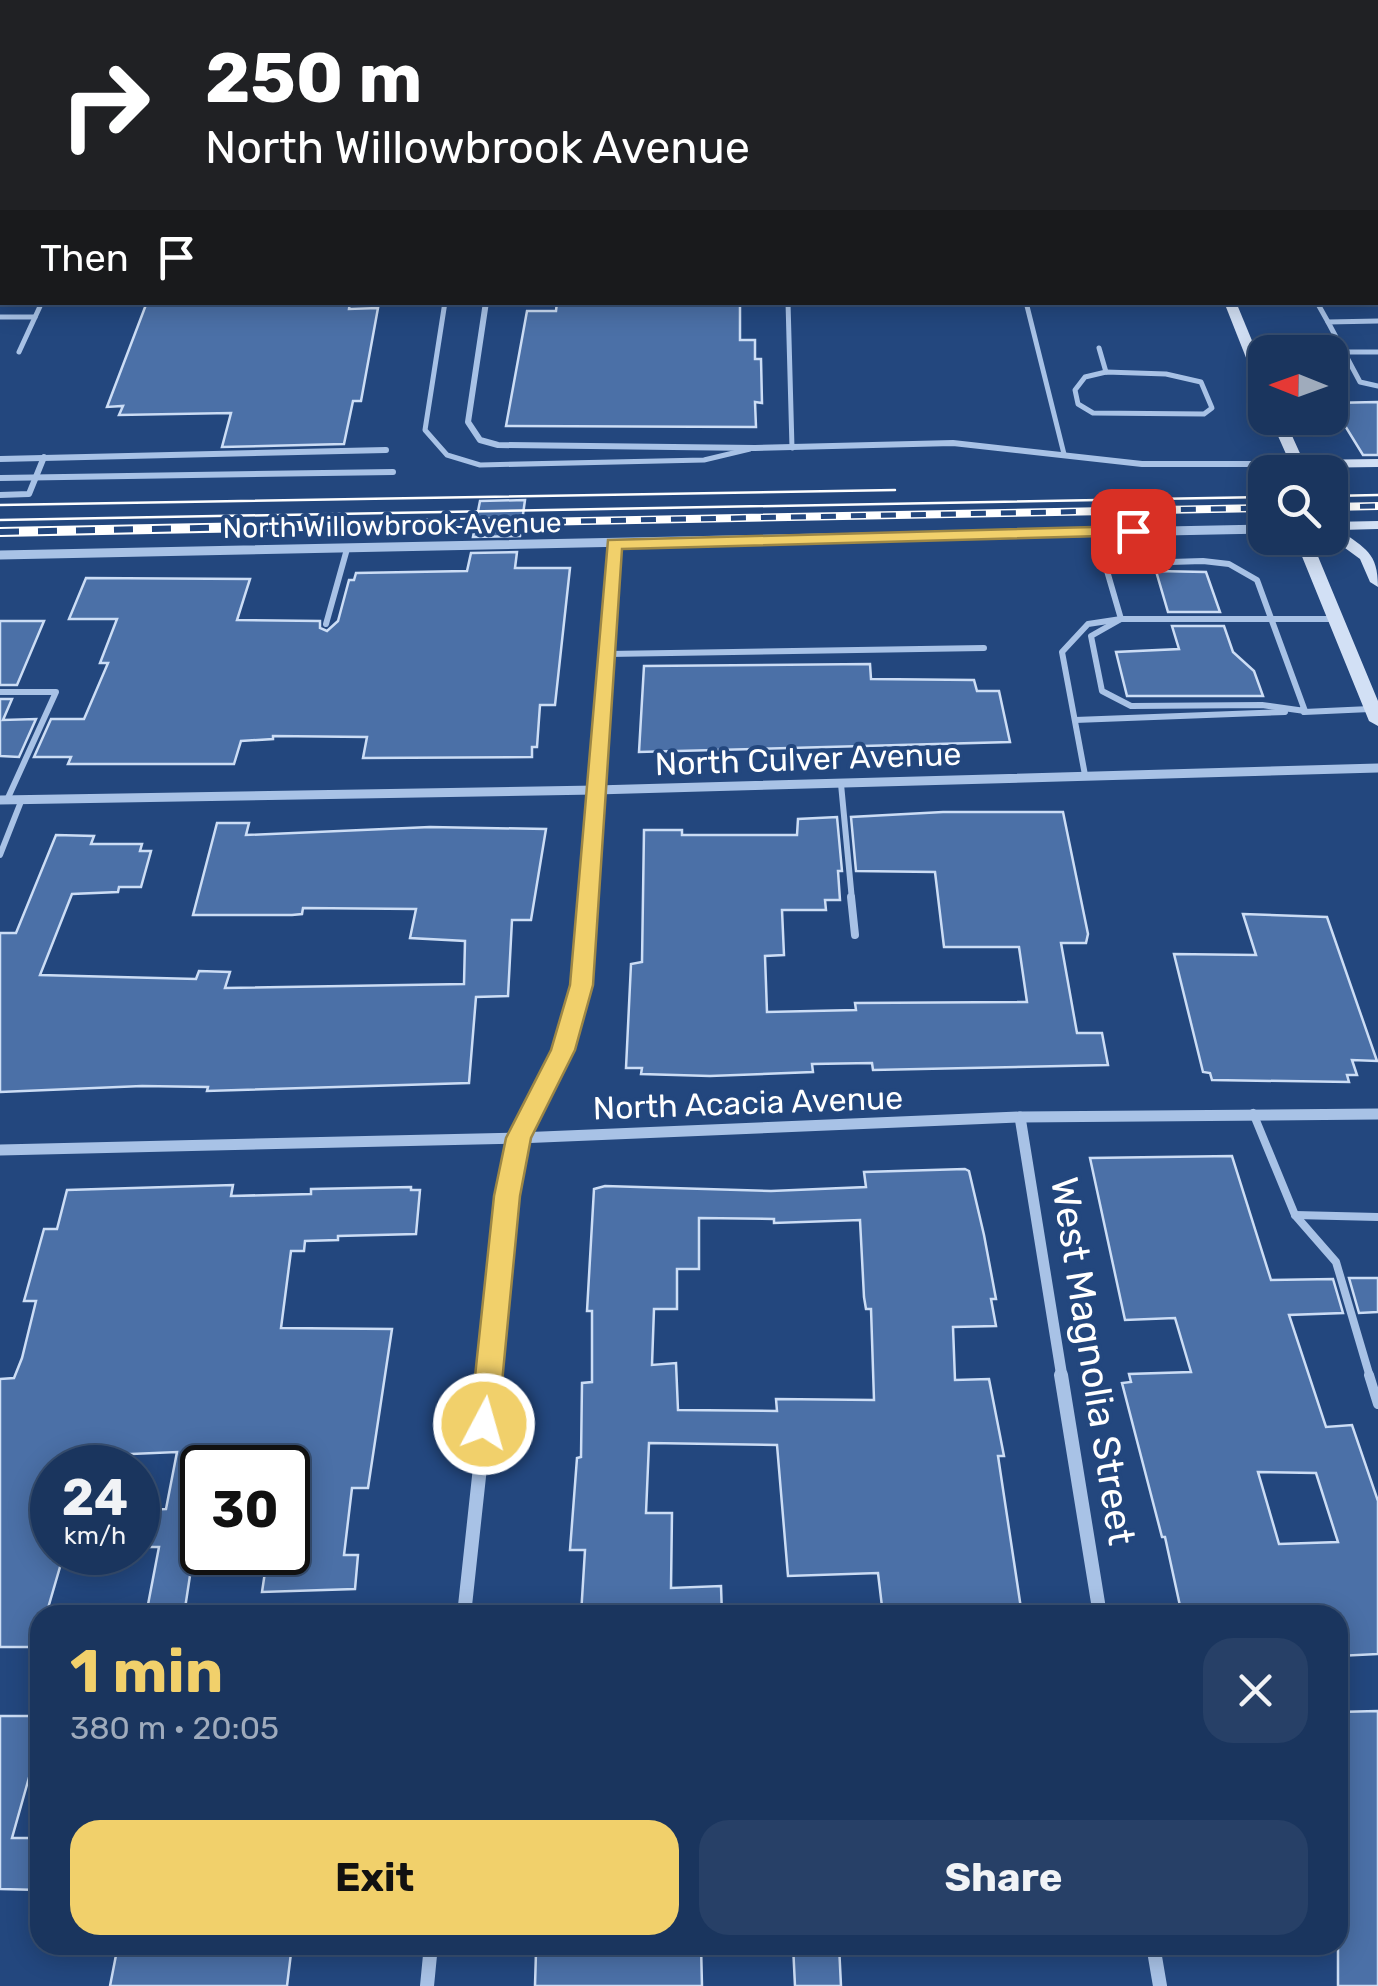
<!DOCTYPE html>
<html lang="en">
<head>
<meta charset="utf-8">
<style>
  :root { --surface:#1a355e; --page:#274067; --text:#f1f3f6; --muted:#9fabbc; --line:#385073; --accent:#f1d06b }
  body { margin:0; font-family:Rubik,sans-serif; background:var(--page); color:var(--text); height:100vh; display:flex; flex-direction:column; font-size:38px; white-space:nowrap }
  * { box-sizing:border-box; margin:0 }
  p { font-size:32px; color:var(--muted) }
  .icon { flex:none; width:55px; height:55px; fill:none; stroke:currentColor; stroke-width:2; stroke-linecap:round; stroke-linejoin:round }
  .map { position:relative; flex:1; overflow:hidden }
  .side { position:absolute; left:30px; top:1605px; width:1318px; height:350px; display:flex; flex-direction:column; background:var(--surface); border-radius:30px; box-shadow:0 5px 25px #0003,0 0 0 2px var(--line) }
  .side>* { flex:none }
  .banner { position:absolute; left:0px; top:0px; width:1380px; height:305px; box-shadow:0 5px 25px #0003,0 0 0 2px var(--line); background:#202124; color:#fff; overflow:hidden }
  .needle { width:65px; rotate:271deg }
  .buttons { position:absolute; left:1248px; top:335px; display:grid; gap:20px }
  .buttons a { display:grid; place-items:center; width:100px; height:100px; border-radius:20px; background:var(--surface); box-shadow:0 5px 25px #0003,0 0 0 2px var(--line); font-size:50px }
  .speed { position:absolute; left:30px; top:1445px; display:flex; gap:20px; font-size:50px; font-weight:700; text-align:center }
  .speed>* { display:grid; place-content:center; width:130px; height:130px; border-radius:50%; background:var(--surface); box-shadow:0 5px 25px #0003,0 0 0 2px var(--line); line-height:1 }
  .speed small { font-size:25px; font-weight:400 }
  .speed .limit { border:5px solid #111; border-radius:15px; background:#fff; color:#111 }
  .pin { position:absolute; display:grid; place-items:center; width:85px; height:85px; color:#fff; margin:-42px; border-radius:20px; box-shadow:0 5px 15px #0006 }
  .me { position:absolute; width:110px; margin:-55px; rotate:6deg; stroke-linejoin:round; filter:drop-shadow(0 0 8px #0008) }
  .turn { display:flex; align-items:center; gap:35px; height:210px; padding:0 40px; font-size:45px }
  .turn .icon { width:130px; height:130px; stroke-width:2.5 }
  .turn b { display:block; font-size:70px; line-height:85px }
  .then { display:flex; align-items:center; height:95px; padding:0 40px; background:#0003; gap:20px; font-size:38px }
  .round { display:grid; place-items:center; flex:none; width:105px; height:105px; border-radius:30px; background:var(--page) }
  .overview { display:flex; align-items:center; justify-content:space-between; height:170px; padding:0 40px }
  h1 { font-size:60px; font-weight:700; line-height:75px; color:var(--accent) }
  .action { display:flex; gap:20px; margin-top:auto; padding:20px 40px }
  .action a { flex:1; height:115px; border-radius:30px; background:var(--accent); color:#111; font-size:40px; font-weight:700; line-height:115px; text-align:center }
  .action a+a { background:var(--page); color:var(--text) }
  .map>svg:first-child { display:block }
  .building { fill:#4b70a7; stroke:#ccddf5; stroke-width:2.5; fill-rule:evenodd }
  .lines { fill:none; stroke-linecap:round; stroke-linejoin:round }
  .lane-far4 { stroke:#a8c2e6; stroke-width:4 }
  .lane-far3 { stroke:#a8c2e6; stroke-width:5 }
  .lane-far2 { stroke:#a8c2e6; stroke-width:6 }
  .lane-far1 { stroke:#a8c2e6; stroke-width:8 }
  .lane { stroke:#a8c2e6; stroke-width:10 }
  .street-far3 { stroke:#a8c2e6; stroke-width:6 }
  .street-far2 { stroke:#a8c2e6; stroke-width:9 }
  .street-far1 { stroke:#a8c2e6; stroke-width:11 }
  .street { stroke:#a8c2e6; stroke-width:14 }
  .secondary { fill:#d2e0f5; fill-rule:evenodd }
  .primary { fill:#eaf0fd; fill-rule:evenodd }
  .tram { stroke:#fff; stroke-width:2.5 }
  .rail-far2-casing { stroke:#fff; stroke-width:6 }
  .rail-far1-casing { stroke:#fff; stroke-width:8 }
  .rail-casing { stroke:#fff; stroke-width:10 }
  .rail-far2 { stroke:#23477e; stroke-width:4; stroke-dasharray:11; stroke-linecap:butt }
  .rail-far1 { stroke:#23477e; stroke-width:5; stroke-dasharray:15; stroke-linecap:butt }
  .rail { stroke:#23477e; stroke-width:6; stroke-dasharray:19; stroke-linecap:butt }
  .route { fill:#f1d06b; stroke:#9d8746; stroke-width:2.5 }
  .labels { text-anchor:middle; stroke-width:8; stroke-linejoin:round; paint-order:stroke }
  .far-street-label { font-size:28px; fill:#fff; stroke:#23477e }
  .street-label { font-size:32px; fill:#fff; stroke:#23477e }
  .near-street-label { font-size:38px; fill:#fff; stroke:#23477e }
</style>
</head>
<body>
<div class="map">
<svg width="1378" height="1986" viewBox="0 0 1378 1986">
  <rect width="100%" height="100%" fill="#23477e"/>
  <g class="building">
    <path d="M147 302H350L349 309 378 308 361 401H353L344 444 222 447 231 413 119 415 123 406 107 407Z"/>
    <path d="M557 302H740V340H755V359H761L762 403 755 402 756 427 506 426 527 311H556Z"/>
    <path d="M1378 402V455H1363L1331 403Z"/>
    <path d="M525 500 520 536 473 537 480 501Z"/>
    <path d="M517 552 515 568H570L555 705H540L537 747H532V757L363 758 367 737 273 736V739L241 741 234 764H68L71 757H34L51 719H84L108 663H100L117 619H69L86 578 250 579 237 620 320 621V628L327 631 338 621 349 580H354L356 573 467 571 471 553Z"/>
    <path d="M1156 571 1206 572 1220 612H1168Z"/>
    <path d="M0 621H44L17 685H0Z"/>
    <path d="M1172 626H1224L1233 652 1254 671 1263 696H1127L1116 652 1179 649Z"/>
    <path d="M870 664 871 679 974 680 977 691H999L1010 742 639 752 644 666Z"/>
    <path d="M0 699H12L3 720 36 719 19 757 0 756Z"/>
    <path d="M943 812H1063L1088 934 1086 943H1061L1077 1033H1102L1108 1065 873 1070 872 1063 812 1064 813 1072 710 1076 641 1074 642 1068H626L631 964 642 962 644 830H682V835H797L798 819 837 817 842 871H838L840 900H825L826 910H782L784 955 765 956 767 1012 856 1010 855 1003 1027 1002 1019 947H944L935 872 856 871 851 817Z"/>
    <path d="M217 823H249L246 835 430 827 546 829 531 920H512L508 996 476 997 469 1083 207 1091 208 1087 142 1086 0 1092V933H16L56 835 94 836 91 844H142L140 851H151L141 887H119L118 892 72 894 40 975 196 979 199 971 230 972 225 988 464 984 465 941 410 938 416 909 303 908 302 914 292 915H193Z"/>
    <path d="M1243 914 1327 917 1377 1061 1352 1060 1357 1075H1347L1349 1082 1212 1080 1210 1073 1203 1072 1174 954 1256 955Z"/>
    <path d="M1232 1156 1271 1280 1333 1279 1343 1313 1289 1315 1326 1427 1352 1425 1378 1501V1654L1338 1656V1615H1182L1165 1537H1162L1122 1383 1131 1382 1129 1374 1191 1372 1175 1318 1125 1320 1090 1158ZM1258 1472 1316 1473 1338 1542 1279 1544Z"/>
    <path d="M965 1169 969 1171 984 1235 996 1299H991L996 1326 953 1327 955 1380 989 1379 1004 1456H998L1022 1615H883L878 1573 788 1576 777 1445 649 1443 646 1513H672L671 1588 721 1586 722 1615H581L585 1550H570L577 1458 581 1457 582 1383 592 1382V1311H587L594 1189 605 1186 771 1191 866 1187 864 1172ZM699 1218 774 1219V1223L860 1220 864 1297 866 1309H871L874 1400 776 1399 777 1411 678 1410 676 1363 652 1365 654 1309H677V1269H699Z"/>
    <path d="M233 1185 231 1196 311 1194V1189L411 1187V1190H420L416 1234 338 1236V1240L305 1241 304 1251H291L281 1328 392 1329 368 1488H352L344 1555H358L355 1589 262 1592 268 1552H288V1468H257L260 1450 204 1452 195 1508H202V1542L198 1569H191L184 1615H146L159 1547H138V1510L166 1509 177 1452 85 1456 82 1468H52V1559L62 1560 46 1615H40V1647H0V1379L14 1378 22 1358 36 1301H24L44 1229H57L67 1190Z"/>
    <path d="M1349 1278H1378V1312L1359 1313Z"/>
    <path d="M1378 1711V1986H1338V1712Z"/>
    <path d="M0 1716H40V1774H30L12 1838H40V1890L0 1889Z"/>
    <path d="M118 1945H292L287 1986H110Z"/>
    <path d="M701 1945 702 1986H535L536 1952Z"/>
    <path d="M793 1945H839L841 1986H795Z"/>
  </g>
  <g class="lines">
    <path class="lane-far4" d="M0 82 2 78"/>
    <g class="lane-far3">
      <path d="M445 302 425 430 447 455 480 465 704 460 750 449"/>
      <path d="M788 302 792 448"/>
      <path d="M1026 302 1064 454"/>
      <path d="M0 317H35"/>
      <path d="M1378 321 1328 322 1360 382 1378 386"/>
      <path d="M1328 322 1319 306 1326 303H1378"/>
      <path d="M1099 348 1106 372"/>
      <path d="M19 352 42 302"/>
      <path d="M1344 352H1378"/>
      <path d="M1106 372 1166 374 1201 382 1212 408 1204 414 1093 413 1078 404 1075 390 1085 377Z"/>
    </g>
    <g class="lane-far2">
      <path d="M1096 532 1105 564"/>
      <path d="M1203 561 1229 564 1257 580 1305 711 1262 705 1131 706 1102 691 1091 636 1121 619 1105 564Z"/>
      <path d="M326 624 347 549"/>
      <path d="M608 654 984 648"/>
      <path d="M0 692H56L7 800"/>
      <path d="M1304 712 1370 709"/>
      <path d="M1075 720 1285 712"/>
      <path d="M1085 775 1062 652 1088 624 1121 619H1335"/>
      <path d="M841 784 852 900"/>
      <path d="M0 855 22 799"/>
    </g>
    <g class="lane-far1">
      <path d="M851 897 855 935"/>
      <path d="M1253 1113 1295 1215 1336 1262 1370 1377"/>
      <path d="M1295 1215 1378 1217"/>
    </g>
    <path class="lane" d="M1369 1375 1378 1404"/>
    <g class="street-far3">
      <path d="M486 302 468 422 480 440 498 445 755 448 953 443 1142 464H1297"/>
      <path d="M0 459 386 450"/>
      <path d="M0 478 393 472"/>
      <path d="M0 495 29 494 44 457"/>
    </g>
    <g class="street-far2">
      <path d="M0 555 1265 529"/>
      <path d="M0 800 596 790 1378 768"/>
      <path d="M588 900 614 544"/>
    </g>
    <g class="street-far1">
      <path d="M1020 1117 1062 1377"/>
      <path d="M0 1150 518 1138 1020 1117 1378 1114"/>
      <path d="M490 1377 518 1138 563 1050 582 985 588 897"/>
    </g>
    <g class="street">
      <path d="M1061 1375 1100 1615"/>
      <path d="M464 1615 490 1375"/>
      <path d="M1153 1945 1160 1986"/>
      <path d="M427 1986 431 1945"/>
    </g>
    <g class="secondary">
      <path d="M772 0H856L771 2Z"/>
      <path d="M1093 0H1103L1105 2H1095Z"/>
      <path d="M2 26V32L0 33V27Z"/>
      <path d="M1224 302H1236L1265 372V392L1258 388Z"/>
      <path d="M1270 418H1284L1303 460 1378 459V467L1306 468 1308 472H1294Z"/>
      <path d="M1378 521V529L1340 530C1365 549 1378 552 1378 587L1370 582 1360 559 1330 537V522Z"/>
      <path d="M1311 538H1327L1317 554 1378 701V726L1369 721 1301 554Z"/>
    </g>
    <rect class="primary" x="0" y="66" width="2" height="8"/>
    <g class="tram">
      <path d="M1330 496 1378 495"/>
      <path d="M0 505 895 490"/>
      <path d="M0 520 1265 497"/>
    </g>
    <g class="rail-far2-casing">
      <g id="rail-far2">
        <path d="M1023 2 1089 0"/>
        <path d="M1250 2 1318 0"/>
        <path d="M1350 2 1378 1"/>
      </g>
    </g>
    <g class="rail-far1-casing">
      <g id="rail-far1">
        <path d="M1330 507 1378 506"/>
        <path d="M371 525 1265 508"/>
      </g>
    </g>
    <g class="rail-casing">
      <path id="rail" d="M0 532 503 522"/>
    </g>
    <use href="#rail-far2" class="rail-far2"/>
    <use href="#rail-far1" class="rail-far1"/>
    <use href="#rail" class="rail"/>
  </g>
  <path class="route" d="M1133 526 1142 531 1139 535 622 549 593 985 575 1050 531 1138 520 1196 498 1424 494 1433 484 1437 474 1433 470 1424 494 1196 506 1138 551 1050 570 985 608 540Z"/>
  <g class="labels">
    <g class="far-street-label">
      <text transform="translate(392 525) rotate(-1)" y="10">North Willowbrook Avenue</text>
    </g>
    <g class="street-label">
      <text transform="translate(808 759) rotate(-2)" y="11">North Culver Avenue</text>
      <text transform="translate(748 1103) rotate(-2)" y="11">North Acacia Avenue</text>
    </g>
    <g class="near-street-label">
      <text transform="translate(1093 1361) rotate(81)" y="13">West Magnolia Street</text>
    </g>
  </g>
</svg>
<div class="buttons">
<a><svg class="needle" viewBox="-14 -14 28 28"><path d="M0-13l5 13h-10z" fill="#e53935"/><path d="M0 13l5-13h-10z" fill="#9fabbc"/></svg></a>
<a><svg class="icon" aria-label="search" viewBox="0 0 24 24"><circle cx="10" cy="10" r="6"/><path d="M15 15l6 6"/></svg></a>
</div>
<div class="speed"><div>24<small>km/h</small></div><div class="limit">30</div></div>
<div class="pin" style="left:1133px;top:531px;background:#d93025"><svg class="icon" aria-label="arrive" viewBox="0 0 24 24"><path d="M6 21V4h12l-3 4 3 4H6"/></svg></div>
<svg class="me" style="left:484px;top:1424px" viewBox="-20 -20 40 40"><circle r="17" fill="#f1d06b" stroke="#fff" stroke-width="3"/><path d="M0-11L8 9 0 5-8 9z" fill="#fff"/></svg>
<div class="banner">
<div class="turn"><svg class="icon" aria-label="right" viewBox="0 0 24 24"><path d="M7 20v-9h11M14 6l5 5-5 5"/></svg><div><b>250 m</b>North Willowbrook Avenue</div></div>
<div class="then">Then<svg class="icon" aria-label="arrive" viewBox="0 0 24 24"><path d="M6 21V4h12l-3 4 3 4H6"/></svg></div>
</div>
<section class="side">
<div class="overview"><div><h1>1 min</h1><p>380 m · 20:05</p></div><a class="round"><svg class="icon" aria-label="close" viewBox="0 0 24 24"><path d="M6 6l12 12M18 6L6 18"/></svg></a></div>
<div class="action"><a>Exit</a><a>Share</a></div>
</section>
</div>
</body>
</html>
